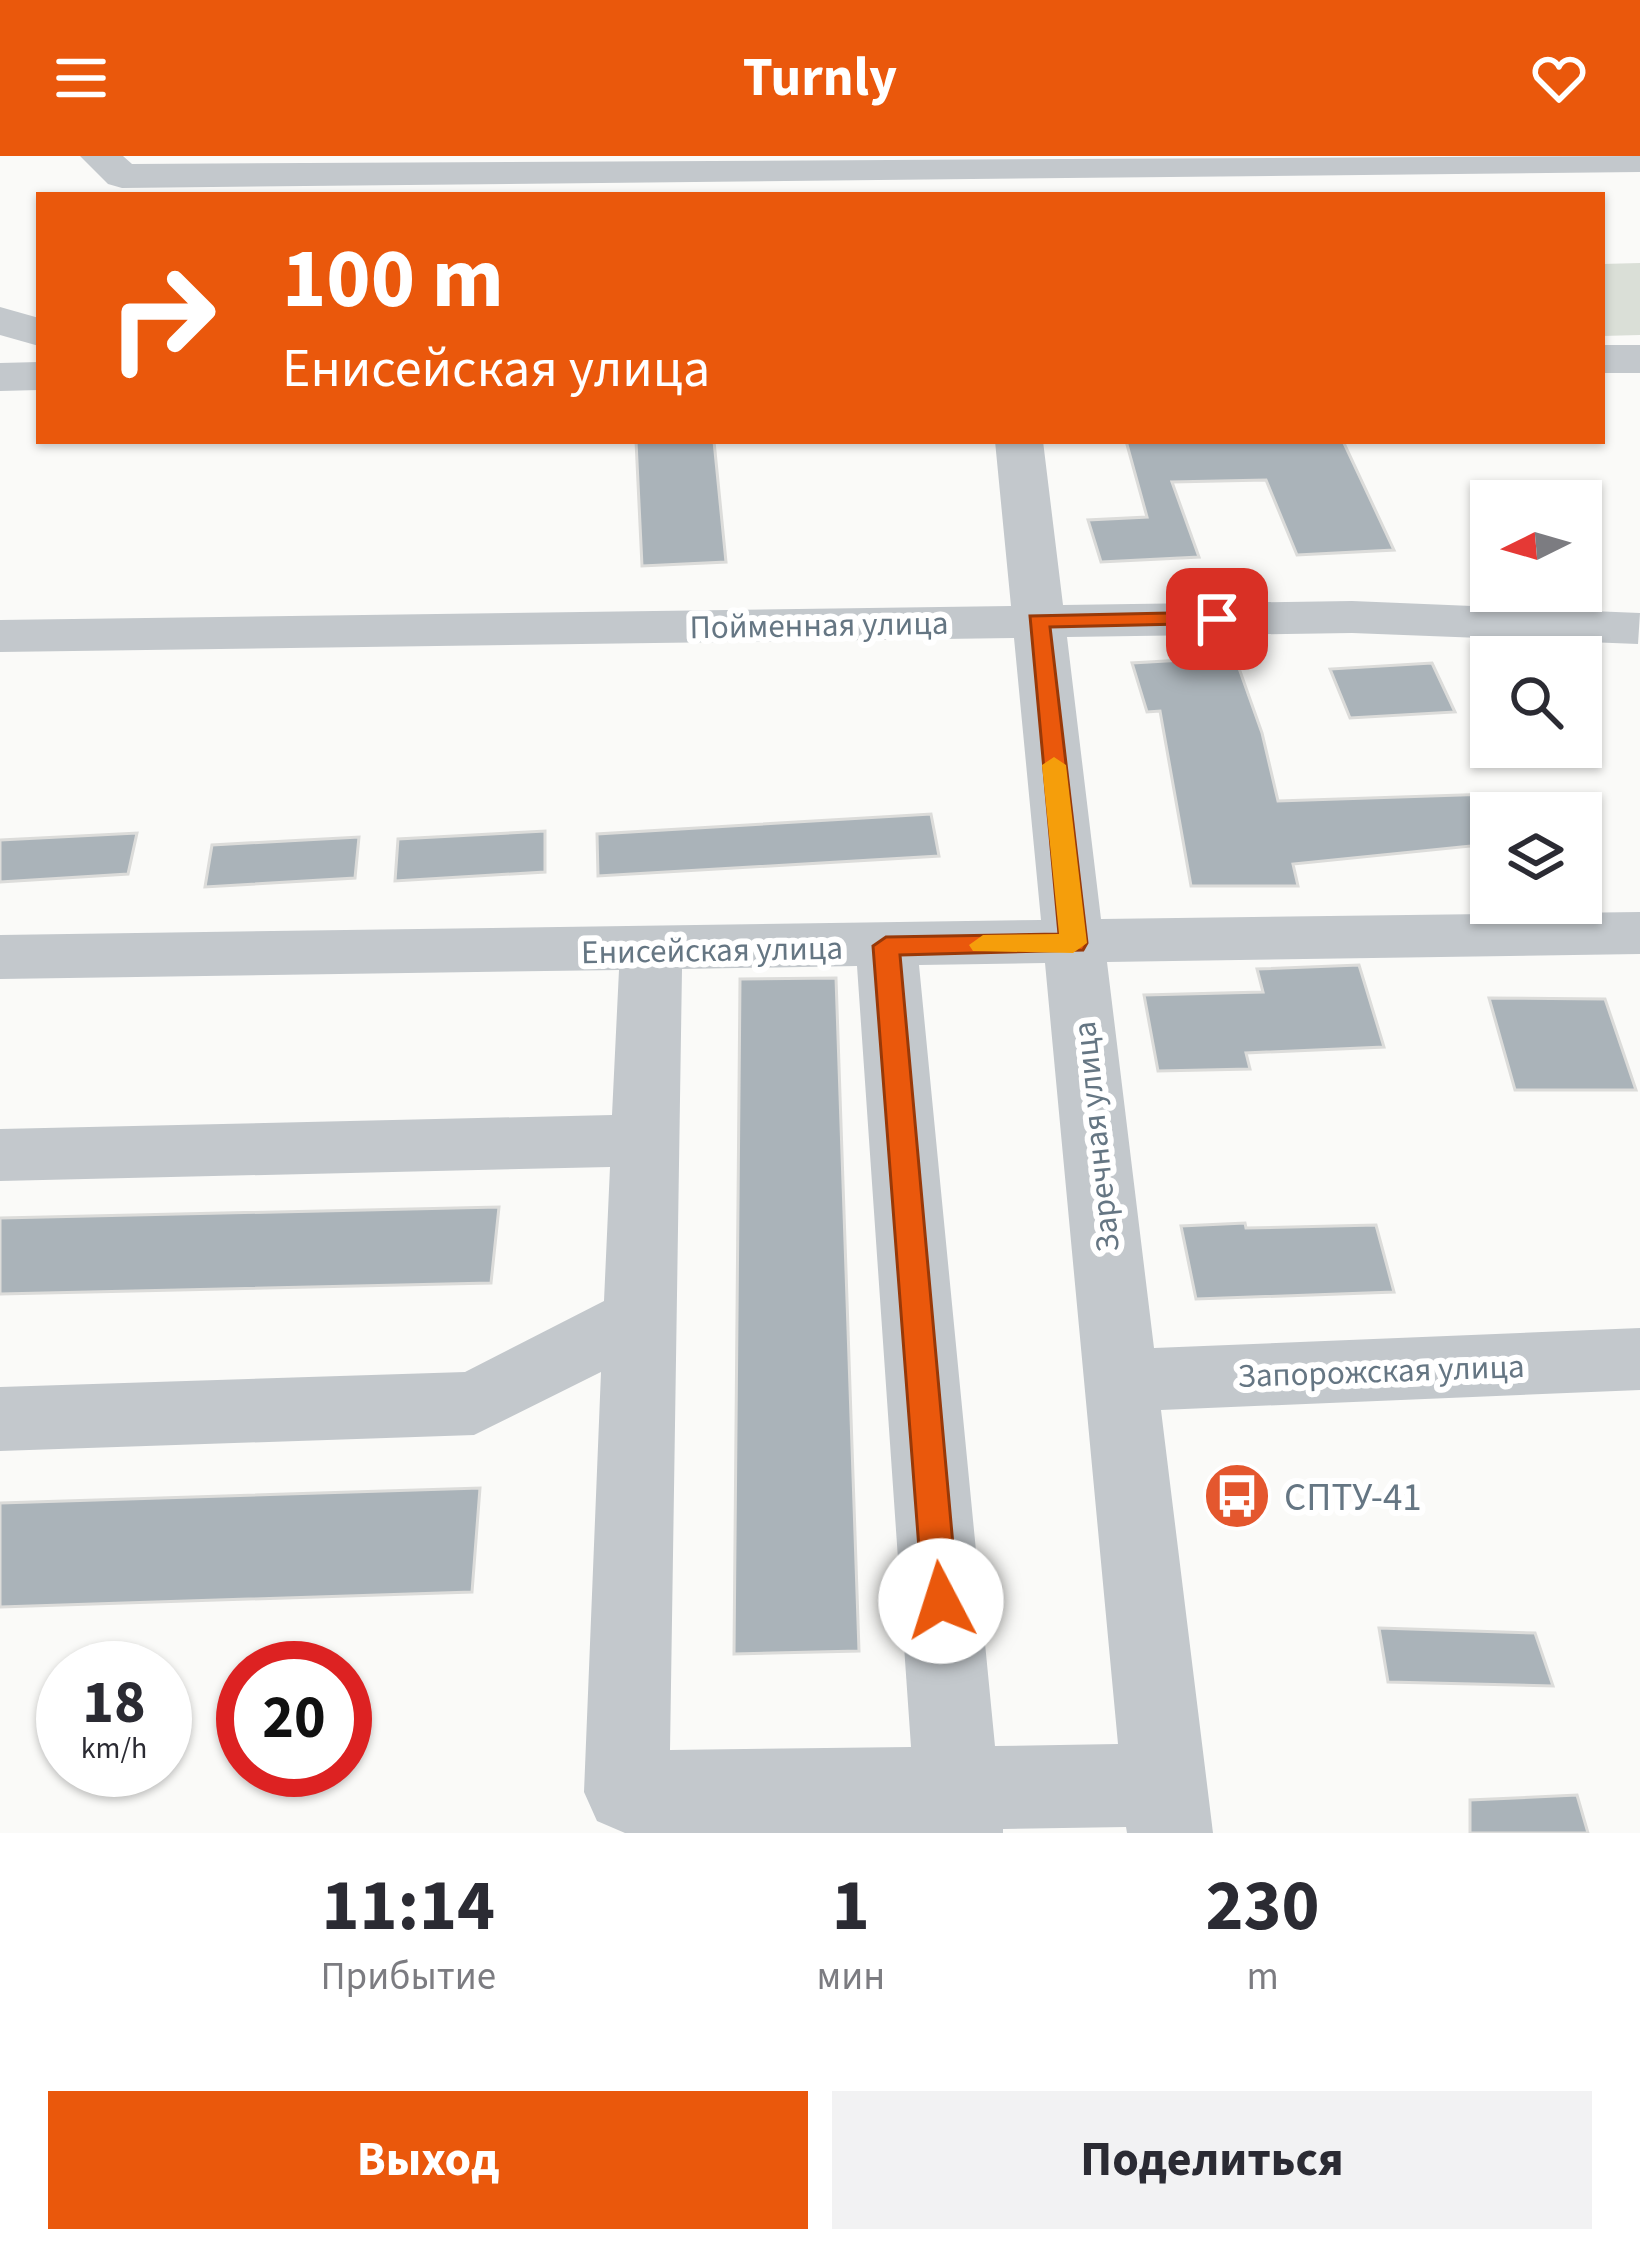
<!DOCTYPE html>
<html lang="ru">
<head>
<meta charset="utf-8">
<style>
  :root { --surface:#fff; --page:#f2f2f3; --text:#2b2b33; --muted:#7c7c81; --accent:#ea580c }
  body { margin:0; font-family:"Source Sans 3",sans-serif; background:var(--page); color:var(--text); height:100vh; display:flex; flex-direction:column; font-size:45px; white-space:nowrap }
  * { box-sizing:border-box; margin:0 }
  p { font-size:39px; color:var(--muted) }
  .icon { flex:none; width:66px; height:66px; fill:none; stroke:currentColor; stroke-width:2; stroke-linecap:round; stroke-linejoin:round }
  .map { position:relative; height:1677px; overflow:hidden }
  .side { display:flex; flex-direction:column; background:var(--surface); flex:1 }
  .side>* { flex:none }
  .banner { position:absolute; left:36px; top:36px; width:1569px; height:252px; border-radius:0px; box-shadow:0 3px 9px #0004; background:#ea580c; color:#fff; overflow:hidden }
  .needle { width:78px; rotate:265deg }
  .buttons { position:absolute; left:1470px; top:324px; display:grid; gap:24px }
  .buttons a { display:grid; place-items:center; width:132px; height:132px; border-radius:0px; background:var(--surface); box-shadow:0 3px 9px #0004; font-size:60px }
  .speed { position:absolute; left:36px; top:1485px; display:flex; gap:24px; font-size:60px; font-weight:700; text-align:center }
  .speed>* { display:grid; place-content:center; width:156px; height:156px; border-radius:50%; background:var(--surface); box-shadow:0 3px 9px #0004; line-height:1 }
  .speed small { font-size:30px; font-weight:400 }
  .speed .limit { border:18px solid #d22; background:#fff; color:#111 }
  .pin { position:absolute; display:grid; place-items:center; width:102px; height:102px; color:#fff; margin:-51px; border-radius:24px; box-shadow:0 6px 18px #0006 }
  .me { position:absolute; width:132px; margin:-66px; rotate:355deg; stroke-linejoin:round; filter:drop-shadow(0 0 9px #0008) }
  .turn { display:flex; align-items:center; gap:42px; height:252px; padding:0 48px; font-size:54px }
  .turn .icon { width:156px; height:156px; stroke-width:2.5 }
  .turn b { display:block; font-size:84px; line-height:102px }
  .eta { display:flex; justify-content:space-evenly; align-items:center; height:204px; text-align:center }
  .eta b { font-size:72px; font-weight:700; line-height:84px }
  .button { display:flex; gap:24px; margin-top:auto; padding:24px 48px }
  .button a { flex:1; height:138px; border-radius:0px; background:var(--accent); color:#fff; font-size:48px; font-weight:700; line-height:138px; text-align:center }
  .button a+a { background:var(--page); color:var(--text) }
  header { display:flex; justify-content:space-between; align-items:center; height:156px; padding:0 48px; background:var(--accent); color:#fff; font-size:54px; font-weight:700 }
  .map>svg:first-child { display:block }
  .green { fill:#dadfd7 }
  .building { fill:#aab3b9; stroke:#dcdcda; stroke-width:3 }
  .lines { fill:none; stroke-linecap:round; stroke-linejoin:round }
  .minor { fill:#c3c8cc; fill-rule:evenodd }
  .route { fill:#ea580c; stroke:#983908; stroke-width:3 }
  .slow { fill:#f59e0b }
  .labels { text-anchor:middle; stroke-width:12; stroke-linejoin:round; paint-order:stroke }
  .street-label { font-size:33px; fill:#657683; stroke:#fff }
  .near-poi-label { font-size:39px; fill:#657683; stroke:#fff; text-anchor:start }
</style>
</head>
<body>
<header><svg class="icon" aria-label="menu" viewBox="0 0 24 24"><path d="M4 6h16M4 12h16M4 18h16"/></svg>Turnly<svg class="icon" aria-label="heart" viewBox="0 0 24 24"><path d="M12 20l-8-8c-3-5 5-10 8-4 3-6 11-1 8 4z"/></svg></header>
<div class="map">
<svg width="1640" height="1677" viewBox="0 0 1640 1677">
  <rect width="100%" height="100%" fill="#fafaf8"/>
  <path class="green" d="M1640 107V179L1602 180V108Z"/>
  <g class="building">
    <path d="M636 285H714L726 406 642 410Z"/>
    <path d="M1126 285H1343L1394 394 1297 399 1266 324 1172 326 1199 401 1101 406 1088 364 1147 361Z"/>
    <path d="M1235 501 1262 577 1278 645 1491 638V688L1293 708 1298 730H1191L1160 555 1147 556 1132 507Z"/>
    <path d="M1432 507 1455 556 1350 562 1330 513Z"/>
    <path d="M931 658 939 700 598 720 597 678Z"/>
    <path d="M545 675V716L395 725 398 683Z"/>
    <path d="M137 677 128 718 0 726V684Z"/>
    <path d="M359 681 355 722 205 731 212 689Z"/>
    <path d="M1359 809 1384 891 1246 897 1250 913 1158 915 1144 839 1263 836 1257 813Z"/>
    <path d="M836 822 859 1495 734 1498 740 823Z"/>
    <path d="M1489 842 1605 843 1636 934H1515Z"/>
    <path d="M499 1051 491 1127 0 1138V1062Z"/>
    <path d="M1245 1067 1246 1072 1376 1069 1394 1136 1196 1143 1181 1070Z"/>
    <path d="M480 1332 472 1436 0 1451V1347Z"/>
    <path d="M1379 1472 1535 1477 1553 1530 1388 1526Z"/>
    <path d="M1577 1639 1588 1677H1470V1644Z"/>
  </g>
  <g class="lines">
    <g class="minor">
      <path d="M80 0H123L132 8 1640 0V16L122 32 108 28Z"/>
      <path d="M0 151 39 162V190L0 179Z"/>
      <rect x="1602" y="189" width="38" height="28"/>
      <path d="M39 206V234L0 235V207Z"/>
      <path d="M995 285H1043L1063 449 1352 445 1640 457 1638 488 1352 477 1067 481 1101 763 1640 756V798L1107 806 1154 1192 1640 1172V1234L1161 1254 1213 1677H1127L1126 1671 1003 1673V1677H625L597 1665 584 1636 601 1216 474 1279 0 1295V1231L465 1216 604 1145 610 1011 0 1025V973L612 959 619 814 0 823V779L1041 764 1014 482 0 496V464L1011 450ZM1045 807 1118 1588 995 1590 919 809ZM857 810 911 1591 670 1594 682 813Z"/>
    </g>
  </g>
  <path class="route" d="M1217 456 1229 463 1225 467 1050 471 1087 787 1083 794 900 799 958 1445 953 1456 941 1461 929 1456 923 1445 873 790 886 781 1059 778 1030 460Z"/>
  <path class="slow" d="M1054 601 1066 609 1087 787 1073 797 973 795 969 789 983 779 1059 778 1042 609Z"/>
  <defs>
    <g id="bus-disc" transform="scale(3.45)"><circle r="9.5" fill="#e4572e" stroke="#fff"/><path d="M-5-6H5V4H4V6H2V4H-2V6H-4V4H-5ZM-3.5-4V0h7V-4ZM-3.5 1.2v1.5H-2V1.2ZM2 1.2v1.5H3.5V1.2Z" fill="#fff"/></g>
  </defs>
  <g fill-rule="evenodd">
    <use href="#bus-disc" x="1237" y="1340"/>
  </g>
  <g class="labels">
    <g class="street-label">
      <text transform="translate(819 468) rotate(-1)" y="12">Пойменная улица</text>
      <text transform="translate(712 793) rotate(-1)" y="12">Енисейская улица</text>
      <text transform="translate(1095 981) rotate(-96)" y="12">Заречная улица</text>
      <text transform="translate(1381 1214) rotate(-2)" y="12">Запорожская улица</text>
    </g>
    <g class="near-poi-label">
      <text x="1284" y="1354">СПТУ-41</text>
    </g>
  </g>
</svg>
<div class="buttons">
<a><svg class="needle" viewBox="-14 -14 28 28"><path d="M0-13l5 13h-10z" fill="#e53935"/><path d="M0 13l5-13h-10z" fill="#7c7c81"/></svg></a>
<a><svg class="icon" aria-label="search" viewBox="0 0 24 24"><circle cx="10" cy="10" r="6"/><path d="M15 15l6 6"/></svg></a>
<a><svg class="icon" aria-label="layers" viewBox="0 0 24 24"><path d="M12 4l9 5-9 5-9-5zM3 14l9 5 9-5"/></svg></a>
</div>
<div class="speed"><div>18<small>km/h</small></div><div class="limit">20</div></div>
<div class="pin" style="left:1217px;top:463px;background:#d93025"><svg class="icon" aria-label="arrive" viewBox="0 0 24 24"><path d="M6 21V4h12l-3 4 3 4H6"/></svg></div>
<svg class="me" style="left:941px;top:1445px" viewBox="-20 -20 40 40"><circle r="19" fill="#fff"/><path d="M0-13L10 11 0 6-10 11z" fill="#ea580c"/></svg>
<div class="banner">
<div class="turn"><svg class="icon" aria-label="right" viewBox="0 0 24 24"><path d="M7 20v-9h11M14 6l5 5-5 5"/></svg><div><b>100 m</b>Енисейская улица</div></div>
</div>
</div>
<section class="side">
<div class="eta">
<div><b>11:14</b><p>Прибытие</p></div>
<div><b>1</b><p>мин</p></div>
<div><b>230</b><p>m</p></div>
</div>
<div class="button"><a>Выход</a><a>Поделиться</a></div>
</section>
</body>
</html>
